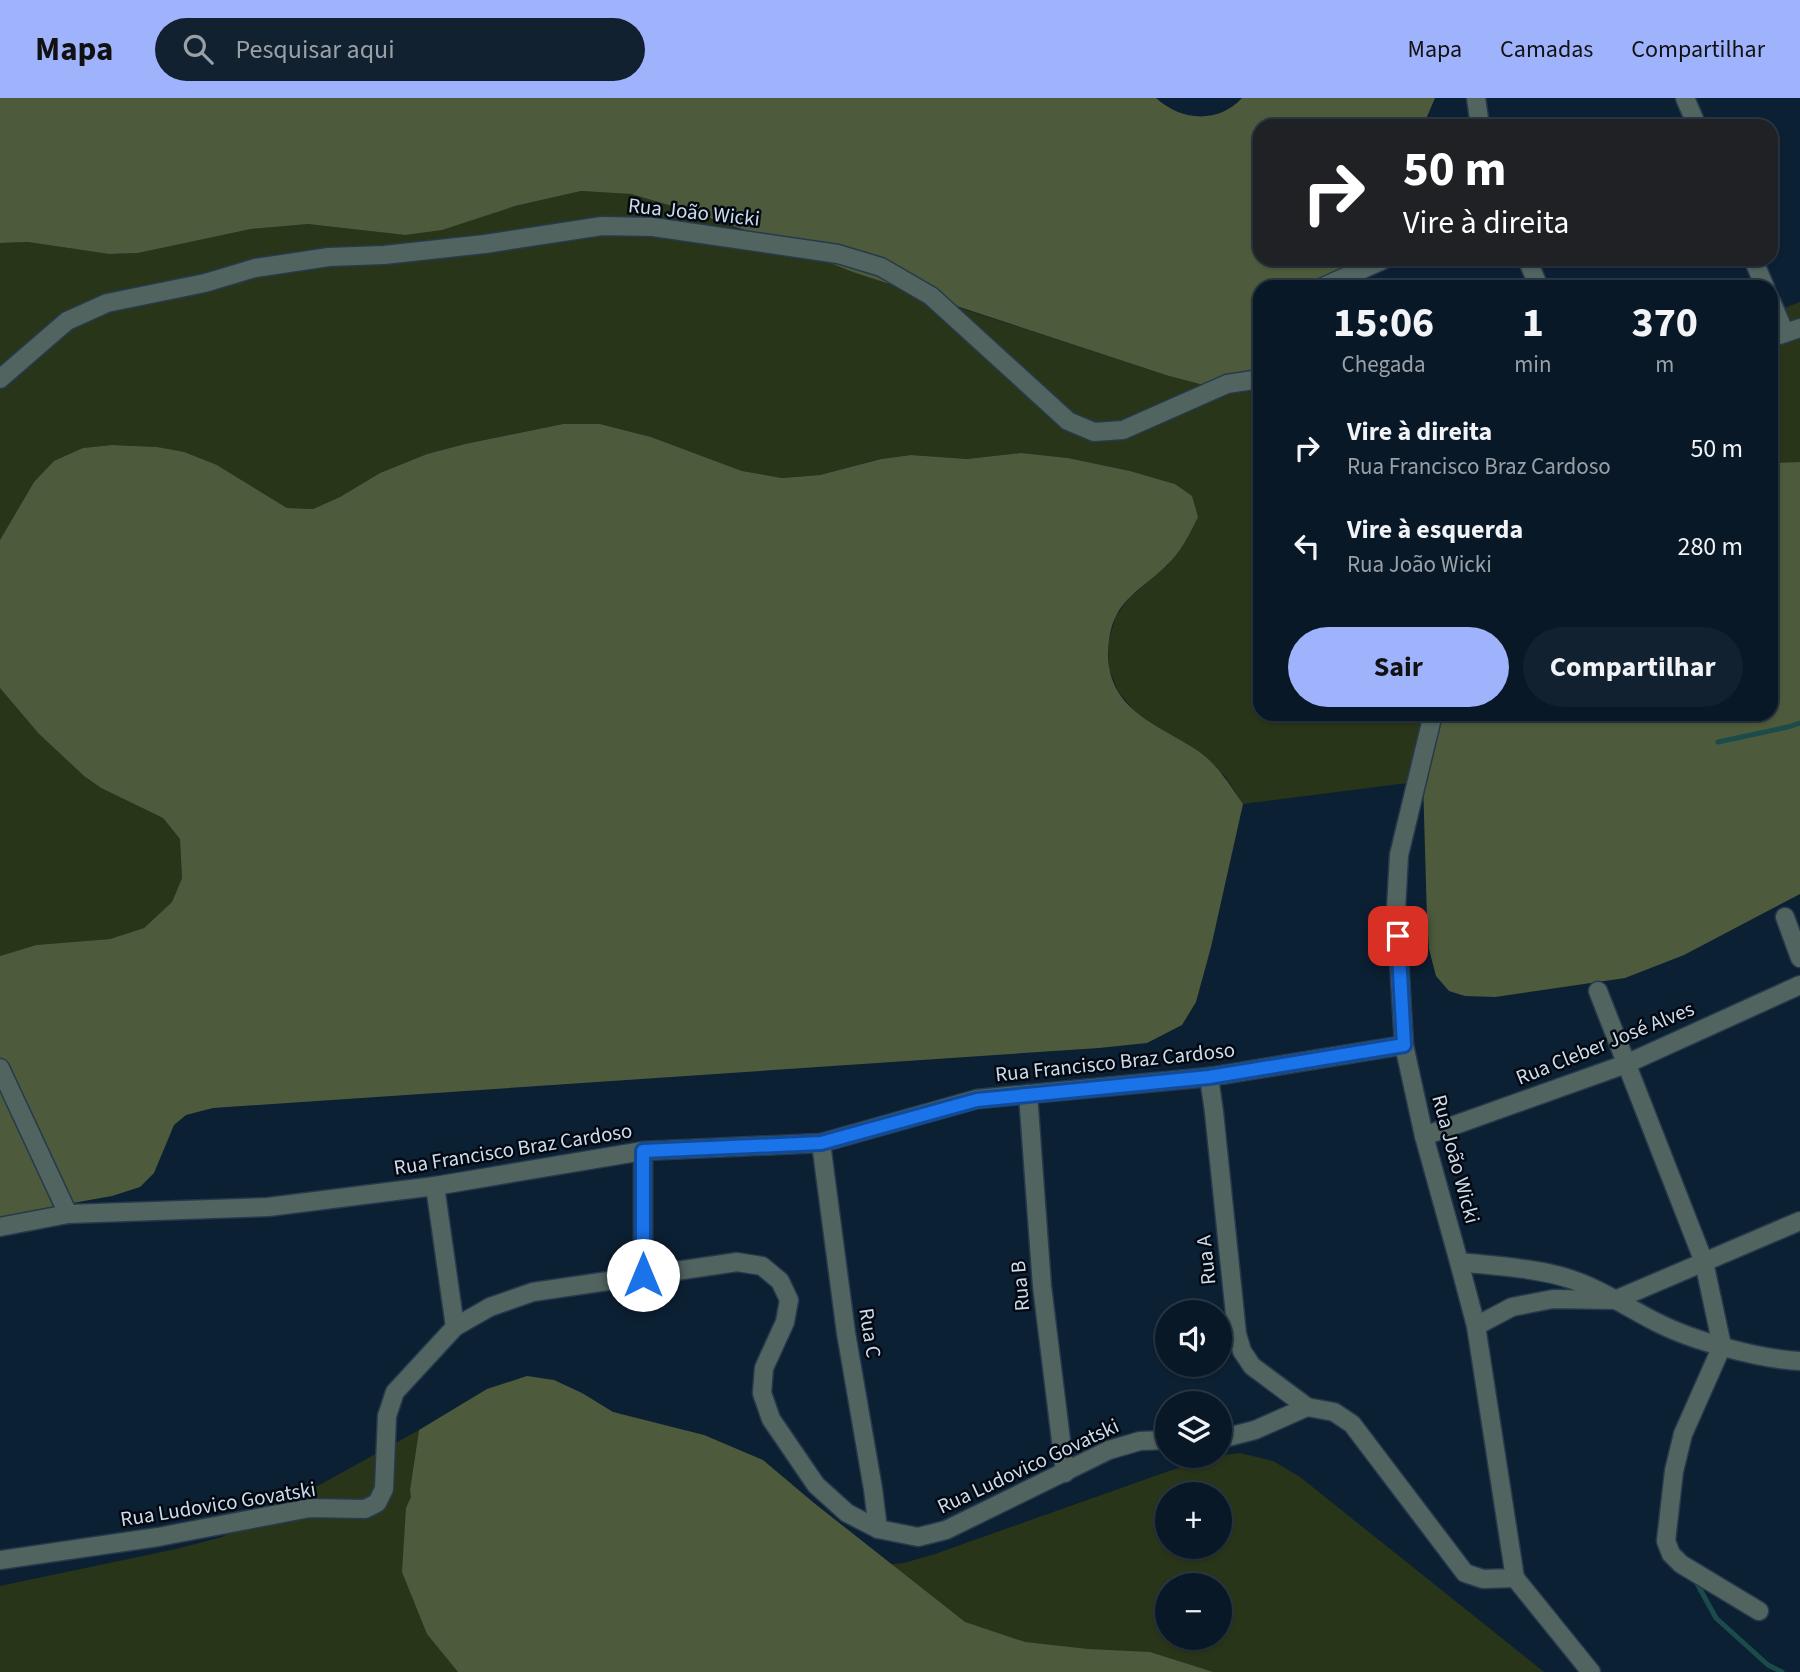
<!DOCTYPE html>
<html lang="pt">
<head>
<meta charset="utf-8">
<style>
  :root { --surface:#091827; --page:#12212f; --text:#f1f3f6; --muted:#99a0a7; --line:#293744; --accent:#9fb3fd }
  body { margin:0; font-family:"Source Sans 3",sans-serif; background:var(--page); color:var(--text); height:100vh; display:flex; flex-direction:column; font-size:26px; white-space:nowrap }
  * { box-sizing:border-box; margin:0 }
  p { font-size:23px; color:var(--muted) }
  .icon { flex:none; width:38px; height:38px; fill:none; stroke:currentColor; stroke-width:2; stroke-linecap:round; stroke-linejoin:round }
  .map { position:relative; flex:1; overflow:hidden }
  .panel { position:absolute; left:1253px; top:182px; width:525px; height:441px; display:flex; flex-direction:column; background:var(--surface); border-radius:21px; box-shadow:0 2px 5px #0004,0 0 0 2px var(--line) }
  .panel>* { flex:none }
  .top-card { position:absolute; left:1253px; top:21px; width:525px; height:147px; border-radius:21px; box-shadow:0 2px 5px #0004,0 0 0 2px var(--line); background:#202124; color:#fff; overflow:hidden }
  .controls { position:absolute; left:1155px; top:1202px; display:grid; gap:14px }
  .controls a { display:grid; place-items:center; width:77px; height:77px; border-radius:50%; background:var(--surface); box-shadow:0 2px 5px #0004,0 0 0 2px var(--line); font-size:35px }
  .pin { position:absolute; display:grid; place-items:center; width:60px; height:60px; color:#fff; margin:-30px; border-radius:14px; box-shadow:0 4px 10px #0006 }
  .me { position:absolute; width:77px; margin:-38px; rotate:0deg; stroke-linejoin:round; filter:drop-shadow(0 0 5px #0008) }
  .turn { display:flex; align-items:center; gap:24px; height:147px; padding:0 35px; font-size:32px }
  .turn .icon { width:91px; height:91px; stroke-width:2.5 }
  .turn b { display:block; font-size:49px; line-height:60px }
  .eta { display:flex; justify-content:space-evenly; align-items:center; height:119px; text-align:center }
  .eta b { font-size:42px; font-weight:700; line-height:49px }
  .primary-button { display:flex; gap:14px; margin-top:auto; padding:14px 35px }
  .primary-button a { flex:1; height:80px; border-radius:42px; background:var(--accent); color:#111; font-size:28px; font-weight:700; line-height:80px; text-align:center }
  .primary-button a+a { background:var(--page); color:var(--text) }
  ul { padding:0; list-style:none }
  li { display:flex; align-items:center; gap:21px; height:98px; padding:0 35px }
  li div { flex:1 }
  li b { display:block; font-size:26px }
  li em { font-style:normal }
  header { display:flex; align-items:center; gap:42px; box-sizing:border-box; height:98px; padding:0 35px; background:var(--accent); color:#111 }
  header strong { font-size:33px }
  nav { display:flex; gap:38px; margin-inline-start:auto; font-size:24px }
  .search { width:490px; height:63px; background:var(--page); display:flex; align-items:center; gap:18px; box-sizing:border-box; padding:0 24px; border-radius:38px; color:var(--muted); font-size:26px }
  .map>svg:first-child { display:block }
  .green { fill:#293519; fill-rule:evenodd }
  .forest { fill:#4d5b3c }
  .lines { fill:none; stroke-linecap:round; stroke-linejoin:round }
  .stream { stroke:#1b4b4b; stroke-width:5 }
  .minor-casing { stroke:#273a4d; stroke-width:21 }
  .minor { stroke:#526460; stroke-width:18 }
  .route-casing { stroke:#114b97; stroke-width:18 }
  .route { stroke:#1a73e8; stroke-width:12 }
  .labels { text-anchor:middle; stroke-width:5; stroke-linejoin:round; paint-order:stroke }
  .street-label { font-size:21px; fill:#cedbe9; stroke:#030912 }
</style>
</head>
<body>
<header>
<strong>Mapa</strong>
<div class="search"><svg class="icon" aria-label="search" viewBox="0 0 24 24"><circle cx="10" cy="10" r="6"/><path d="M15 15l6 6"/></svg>Pesquisar aqui</div>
<nav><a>Mapa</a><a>Camadas</a><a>Compartilhar</a></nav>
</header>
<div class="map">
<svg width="1800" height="1574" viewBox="0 0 1800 1574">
  <rect width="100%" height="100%" fill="#0c2034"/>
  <g class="green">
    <path d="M581 93 631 96 689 113 914 195 1169 278 1215 290 1260 276V616H1438L1423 683 1243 706 1225 678 1136 615 1118 593 1109 571 1108 545 1116 518 1129 500 1168 467 1192 399 1175 386 1130 373 1068 360 1021 355 967 361 911 357 880 361 820 377 782 380 742 373 651 339 600 326H563L465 346 427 356 380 375 340 399 313 411 287 410 217 367 157 349 112 347 83 350 34 384 0 442V145L28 144 109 156 138 155 251 131 308 126 405 137 515 108Z"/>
    <path d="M1800 204V364L1771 365V215Z"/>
    <path d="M0 590 39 636 84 678 101 690 163 720 180 741 182 780 172 804 144 830 110 841 36 847 0 858Z"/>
    <path d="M419 1332 410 1392 458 1574H0V1488L176 1451 222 1439 251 1425Z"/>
    <path d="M1240 1355 1273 1363 1300 1379 1544 1574H1135L990 1550 875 1468 904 1465 935 1456 1172 1372 1217 1358ZM1167 1396H1220V1449H1167ZM1167 1488H1220V1540H1167Z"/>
  </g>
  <g class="forest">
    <path d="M0 0H1156C1181 23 1218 26 1242 0H1435L1423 28H1260V161H1365L1353 189H1260V276L1215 290 1169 278 853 174 765 139 689 113 631 96 581 93 515 108 442 132 405 137 308 126 251 131 138 155 109 156 28 144 0 145Z"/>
    <path d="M563 326H600L651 339 742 373 782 380 820 377 881 361 911 357 967 361 1021 355 1068 360 1130 373 1175 386 1192 398 1198 419C1189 437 1181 454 1166 468 1150 484 1128 496 1117 516 1110 529 1108 544 1108 558 1110 614 1160 627 1198 653 1217 666 1230 687 1243 706L1211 849 1196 904 1182 927 1147 945 1099 950 213 1010 186 1017 174 1027 154 1075 140 1089 112 1098 34 1112 0 1123V858L36 847 110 841 144 830 172 804 182 780 180 741 163 720 101 690 84 678 39 636 0 590V442L34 384 54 363 83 350 112 347 157 349 184 354 217 367 287 410 313 411 340 399 380 375 427 356 465 346Z"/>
    <path d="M1800 364V796L1684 857 1625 880 1495 899 1465 898 1449 893 1436 878 1429 851 1427 820 1423 683 1438 616H1771V365Z"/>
    <path d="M527 1278 554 1282 582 1295 613 1314 704 1337 763 1362 814 1405 965 1524 1025 1544 1088 1551 1150 1554 1213 1574H458L427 1536 402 1474 406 1410 411 1399 410 1392 419 1332 487 1291Z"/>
  </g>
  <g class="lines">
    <g class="stream">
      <path d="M1718 644 1788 629 1800 625"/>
      <path d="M1695 1482 1716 1520 1768 1567 1782 1574"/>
    </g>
    <g class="minor-casing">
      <g id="minor">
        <path d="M1476 0 1480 28"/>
        <path d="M1685 0 1697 28"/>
        <path d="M1527 161 1539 189"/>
        <path d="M1753 161 1765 189"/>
        <path d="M1323 189 1385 161"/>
        <path d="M1771 203 1785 235"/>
        <path d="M1771 240 1800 230"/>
        <path d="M0 281 67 223 107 205 205 185 255 170 329 159 384 157 485 146 602 128 653 129 838 156 881 169 931 198 1068 323 1094 334 1123 332 1227 286 1260 281"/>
        <path d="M1785 819 1800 860"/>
        <path d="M1598 893 1704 1164 1722 1248 1683 1336 1674 1373 1666 1443 1671 1456 1681 1466 1759 1513"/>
        <path d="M0 970 68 1116"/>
        <path d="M1209 979 1214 1014 1237 1236 1242 1253 1252 1268 1307 1309"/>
        <path d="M1028 996 1042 1188 1065 1375"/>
        <path d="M1424 1038 1626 966 1800 887"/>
        <path d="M821 1045 846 1235 873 1391 878 1431"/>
        <path d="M643 1053V1177"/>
        <path d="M435 1088 455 1229"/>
        <path d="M0 1129 68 1116 268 1109 435 1088 643 1053 821 1045 977 1001 1209 979 1404 947"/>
        <path d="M1459 1164C1495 1168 1537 1170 1570 1181 1601 1191 1628 1210 1656 1224 1693 1243 1759 1261 1800 1263"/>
        <path d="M1476 1228 1512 1209 1553 1201 1615 1202 1800 1123"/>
        <path d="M1220 1341 1255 1332 1307 1309 1334 1314 1352 1326 1465 1475 1483 1481 1515 1480 1476 1228 1459 1164 1424 1038 1404 947 1396 811 1399 757 1433 616"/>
        <path d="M0 1462 158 1439 310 1410 365 1411 377 1405 384 1391 387 1318 395 1294 455 1229 490 1209 533 1194 737 1164 762 1168 780 1183 789 1202 785 1224 764 1270 762 1295 771 1321 816 1387 847 1415 878 1431 918 1439 946 1432 1109 1352 1140 1343 1167 1342"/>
        <path d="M1515 1480 1591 1574"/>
      </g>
    </g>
    <use href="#minor" class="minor"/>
  </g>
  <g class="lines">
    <g class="route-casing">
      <path id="route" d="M643 1177V1053L821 1045 977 1002 1209 979 1404 947 1398 838"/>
    </g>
    <use href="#route" class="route"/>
  </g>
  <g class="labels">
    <g class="street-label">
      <text transform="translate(694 114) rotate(6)" y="7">Rua João Wicki</text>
      <text transform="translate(1605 945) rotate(-22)" y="7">Rua Cleber José Alves</text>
      <text transform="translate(1115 964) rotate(-6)" y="7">Rua Francisco Braz Cardoso</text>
      <text transform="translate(513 1051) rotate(-9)" y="7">Rua Francisco Braz Cardoso</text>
      <text transform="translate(1456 1061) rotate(75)" y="7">Rua João Wicki</text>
      <text transform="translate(1206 1162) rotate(-96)" y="7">Rua A</text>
      <text transform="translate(1020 1188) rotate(-95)" y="7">Rua B</text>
      <text transform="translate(870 1235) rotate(81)" y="7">Rua C</text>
      <text transform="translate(1028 1368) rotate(-25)" y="7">Rua Ludovico Govatski</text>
      <text transform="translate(218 1406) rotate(-9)" y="7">Rua Ludovico Govatski</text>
    </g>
  </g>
</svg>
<div class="controls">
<a><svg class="icon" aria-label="sound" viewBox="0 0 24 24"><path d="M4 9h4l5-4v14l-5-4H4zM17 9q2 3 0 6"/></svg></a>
<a><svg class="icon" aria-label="layers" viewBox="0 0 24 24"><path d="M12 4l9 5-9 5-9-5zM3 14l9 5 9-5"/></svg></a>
<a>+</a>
<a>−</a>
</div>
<div class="pin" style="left:1398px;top:838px;background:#d93025"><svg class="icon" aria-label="arrive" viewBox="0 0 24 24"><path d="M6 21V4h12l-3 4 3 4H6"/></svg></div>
<svg class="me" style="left:643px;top:1177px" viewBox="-20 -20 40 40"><circle r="19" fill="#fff"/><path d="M0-13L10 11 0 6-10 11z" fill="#1a73e8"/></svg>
<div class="top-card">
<div class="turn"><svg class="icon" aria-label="right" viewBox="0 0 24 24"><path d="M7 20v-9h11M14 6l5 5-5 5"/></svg><div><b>50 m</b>Vire à direita</div></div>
</div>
<section class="panel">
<div class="eta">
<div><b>15:06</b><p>Chegada</p></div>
<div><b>1</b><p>min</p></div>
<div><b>370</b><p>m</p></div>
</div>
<ul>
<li><svg class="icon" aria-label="right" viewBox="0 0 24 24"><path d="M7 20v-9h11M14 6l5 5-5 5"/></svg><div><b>Vire à direita</b><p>Rua Francisco Braz Cardoso</p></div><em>50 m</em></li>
<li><svg class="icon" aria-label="left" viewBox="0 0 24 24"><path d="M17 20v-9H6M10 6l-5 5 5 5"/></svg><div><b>Vire à esquerda</b><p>Rua João Wicki</p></div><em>280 m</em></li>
</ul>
<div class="primary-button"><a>Sair</a><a>Compartilhar</a></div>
</section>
</div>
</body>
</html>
